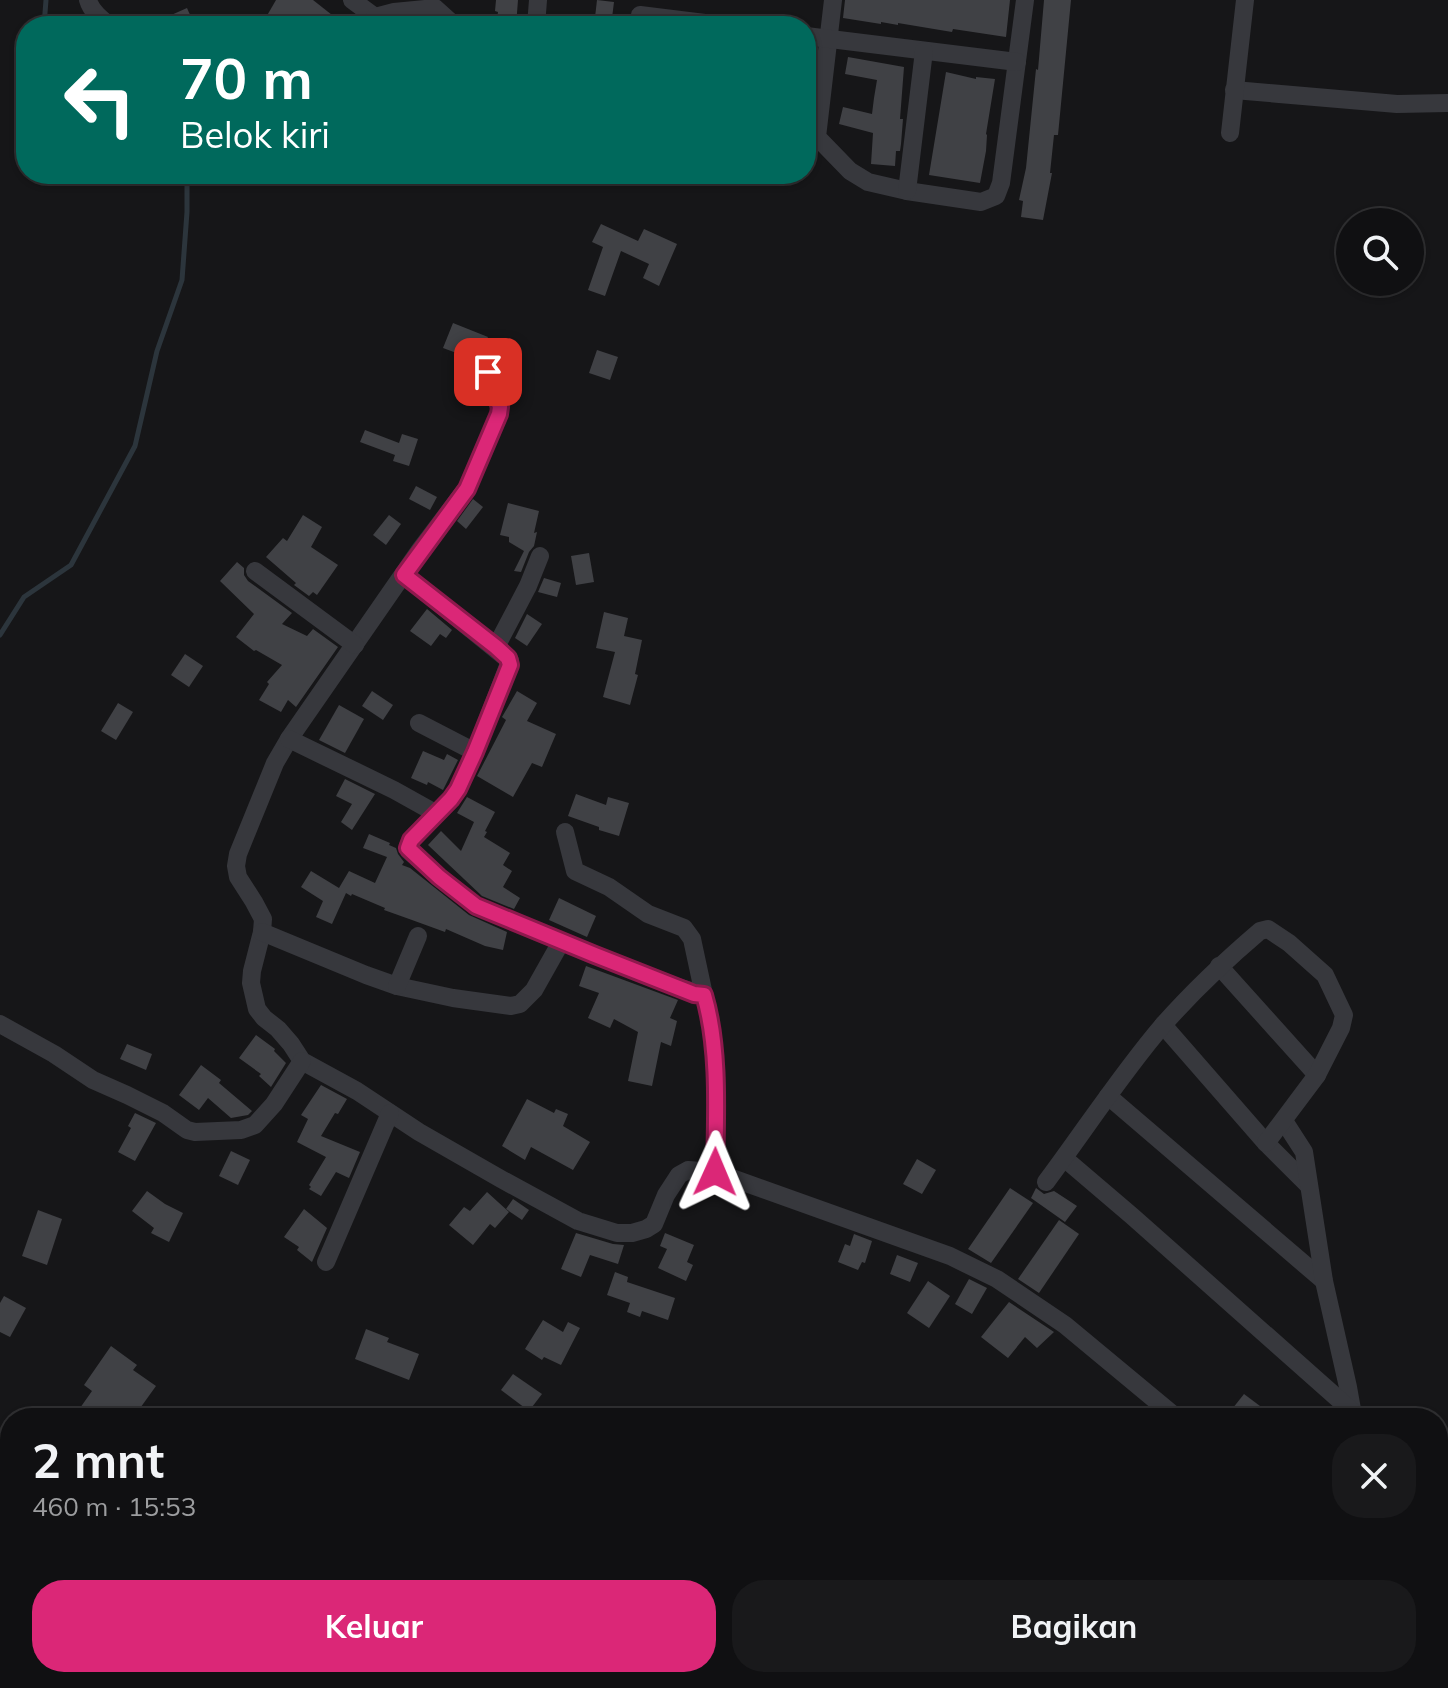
<!DOCTYPE html>
<html lang="id">
<head>
<meta charset="utf-8">
<style>
  :root { --surface:#101012; --page:#19191b; --text:#f1f3f6; --muted:#9c9d9f; --line:#303032; --accent:#db2777 }
  body { margin:0; font-family:Mulish,sans-serif; background:var(--page); color:var(--text); height:100vh; display:flex; flex-direction:column; font-size:30px; white-space:nowrap }
  * { box-sizing:border-box; margin:0 }
  p { font-size:26px; color:var(--muted) }
  .icon { flex:none; width:44px; height:44px; fill:none; stroke:currentColor; stroke-width:2; stroke-linecap:round; stroke-linejoin:round }
  .map { position:relative; flex:1; overflow:hidden }
  .drawer { position:absolute; left:0px; top:1408px; width:1448px; height:280px; display:flex; flex-direction:column; background:var(--surface); border-radius:32px 32px 0 0; box-shadow:0 2px 6px #0004,0 0 0 2px var(--line) }
  .drawer>* { flex:none }
  .top-card { position:absolute; left:16px; top:16px; width:800px; height:168px; border-radius:32px; box-shadow:0 2px 6px #0004,0 0 0 2px var(--line); background:#00695c; color:#fff; overflow:hidden }
  .controls { position:absolute; left:1336px; top:208px; display:grid; gap:16px }
  .controls a { display:grid; place-items:center; width:88px; height:88px; border-radius:50%; background:var(--surface); box-shadow:0 2px 6px #0004,0 0 0 2px var(--line); font-size:40px }
  .pin { position:absolute; display:grid; place-items:center; width:68px; height:68px; color:#fff; margin:-34px; border-radius:16px; box-shadow:0 4px 12px #0006 }
  .me { position:absolute; width:88px; margin:-44px; rotate:1deg; stroke-linejoin:round; filter:drop-shadow(0 0 6px #0008) }
  .turn { display:flex; align-items:center; gap:28px; height:168px; padding:0 32px; font-size:36px }
  .turn .icon { width:104px; height:104px; stroke-width:2.5 }
  .turn b { display:block; font-size:56px; line-height:68px }
  .round { display:grid; place-items:center; flex:none; width:84px; height:84px; border-radius:32px; background:var(--page) }
  .headline { display:flex; align-items:center; justify-content:space-between; height:136px; padding:0 32px }
  h1 { font-size:48px; font-weight:700; line-height:60px }
  .button { display:flex; gap:16px; margin-top:auto; padding:16px 32px }
  .button a { flex:1; height:92px; border-radius:32px; background:var(--accent); color:#fff; font-size:32px; font-weight:700; line-height:92px; text-align:center }
  .button a+a { background:var(--page); color:var(--text) }
  .map>svg:first-child { display:block }
  .lines { fill:none; stroke-linecap:round; stroke-linejoin:round }
  .stream { stroke:#2c353c; stroke-width:5 }
  .building { fill:#404145 }
  .minor { stroke:#37383d; stroke-width:18 }
  .major { stroke:#53555c; stroke-width:22 }
  .route-casing { stroke:#8e194d; stroke-width:20 }
  .route { stroke:#db2777; stroke-width:14 }
</style>
</head>
<body>
<div class="map">
<svg width="1448" height="1688" viewBox="0 0 1448 1688">
  <rect width="100%" height="100%" fill="#161618"/>
  <g class="lines">
    <g class="stream">
      <path d="M44 26 46 0"/>
      <path d="M0 635 24 597 71 565 135 446 157 351 182 280 187 212V174"/>
    </g>
  </g>
  <g class="building">
    <path d="M276 0H313L346 26H261Z"/>
    <path d="M496 0H518L516 26H496L498 12 495 11Z"/>
    <path d="M597 0 614 2 611 26H594Z"/>
    <path d="M845 0H1010L1006 37 953 29 952 32 898 23V25L881 22V24L843 18Z"/>
    <path d="M1044 0H1071L1058 135H1054L1050 173H1052L1043 220 1021 217 1023 201 1019 200 1026 168 1036 69 1038 70Z"/>
    <path d="M187 8 195 26H174L169 16Z"/>
    <path d="M848 57 904 67 900 119H903L901 144 900 151H896L895 166 871 164 873 133 839 124 843 107 872 114 874 98 877 80 845 74Z"/>
    <path d="M946 72 976 79V77L995 79 986 134 987 135 986 151 980 183 929 175Z"/>
    <path d="M601 224 638 241 644 229 677 244 659 286 643 278 649 264 621 251 605 296 588 290 603 247 592 242Z"/>
    <path d="M453 323 488 337 478 361 443 348Z"/>
    <path d="M597 350 618 357 610 380 589 373Z"/>
    <path d="M365 430 399 443 402 434 418 439 409 466 393 461 395 455 360 442Z"/>
    <path d="M416 486 437 497 430 510 409 499Z"/>
    <path d="M473 499 483 507 466 529 457 521Z"/>
    <path d="M508 503 539 511 534 533 537 532 534 546 529 552 521 572 514 571 524 551 509 542V537L500 535Z"/>
    <path d="M303 515 322 527 311 547 338 565 317 595 313 592 309 596 294 585 296 583 266 557 283 538 287 541Z"/>
    <path d="M389 515 401 524 386 545 373 535Z"/>
    <path d="M589 553 594 582 576 585 571 556Z"/>
    <path d="M237 562 244 568V575L248 581 292 613 282 624 307 636 313 629 338 647 296 707 288 700 281 712 259 700 269 684 267 682 282 665 256 650 254 651 236 637 254 614 220 581Z"/>
    <path d="M544 578 561 583 557 597 538 592Z"/>
    <path d="M427 609 452 630 446 638 440 634 431 646 410 631Z"/>
    <path d="M604 612 628 618 624 636 642 640 635 674 638 675 630 705 603 697 615 652 596 648Z"/>
    <path d="M527 614 542 624 527 646 515 638Z"/>
    <path d="M185 654 203 666 189 687 171 675Z"/>
    <path d="M372 691 393 705 383 720 362 706Z"/>
    <path d="M517 691 537 703 527 721 556 734 542 767 532 763 513 797 477 776 506 720 502 717Z"/>
    <path d="M118 703 133 712 116 740 101 731Z"/>
    <path d="M339 705 364 719 345 753 319 740Z"/>
    <path d="M423 751 444 760 447 754 458 760 443 790 428 782 427 785 411 778Z"/>
    <path d="M345 779 375 794 352 830 341 822 352 804 336 796Z"/>
    <path d="M576 794 606 805 608 797 629 803 619 836 599 830V827L568 816Z"/>
    <path d="M467 797 495 812 485 831 487 832 484 837 510 853 503 865 512 871 503 887 520 898 514 909 482 896 428 845 441 831 461 851 474 822 457 813Z"/>
    <path d="M369 834 390 843 389 845 396 848 398 854 404 862 402 865 410 868 469 915 507 932 503 950 485 946 446 929 445 932 412 920 384 910 385 908 352 894 351 896 346 893 332 924 316 917 323 901 301 887 311 871 339 888 349 871 375 883 387 857 363 848Z"/>
    <path d="M559 898 596 916 587 937 549 920Z"/>
    <path d="M586 966 678 1000 670 1018 677 1021 671 1046 661 1042 652 1086 628 1081 638 1032 614 1019 610 1028 588 1018 599 993 579 986Z"/>
    <path d="M256 1035 275 1049 274 1051 286 1063 271 1087 259 1076 261 1074 239 1058Z"/>
    <path d="M127 1044 152 1054 146 1070 120 1059Z"/>
    <path d="M201 1065 221 1080 219 1083 252 1111 248 1115 231 1118 208 1098 199 1110 179 1095Z"/>
    <path d="M321 1085 347 1099 338 1114 335 1113 321 1136 360 1152 349 1178 336 1172 321 1196 309 1189 311 1187 309 1185 326 1157 297 1142 308 1119 301 1115Z"/>
    <path d="M527 1099 554 1113 556 1109 568 1114 563 1126 590 1142 573 1170 531 1147 525 1160 502 1146Z"/>
    <path d="M135 1113 156 1123 135 1161 118 1152 131 1128 128 1126Z"/>
    <path d="M231 1151 250 1160 238 1185 219 1176Z"/>
    <path d="M917 1159 936 1170 922 1194 903 1184Z"/>
    <path d="M1010 1188 1033 1203 991 1263 968 1249Z"/>
    <path d="M1036 1188 1044 1194 1054 1191 1077 1206 1065 1222 1031 1198Z"/>
    <path d="M147 1191 165 1204 183 1213 169 1242 151 1233 154 1228 132 1211Z"/>
    <path d="M487 1192 509 1212 495 1228 490 1224 473 1245 449 1225 464 1207 470 1211Z"/>
    <path d="M513 1199 529 1210 522 1220 506 1209Z"/>
    <path d="M304 1209 327 1228 312 1262 297 1250 299 1247 284 1237Z"/>
    <path d="M38 1210 62 1219 47 1265 22 1256Z"/>
    <path d="M1059 1220 1079 1234 1039 1293 1018 1279Z"/>
    <path d="M576 1233 613 1244 624 1245 618 1264 590 1255 581 1277 561 1269Z"/>
    <path d="M665 1233 694 1245 687 1262 693 1265 686 1281 658 1268 667 1249 660 1246Z"/>
    <path d="M854 1234 872 1241 865 1263 862 1262 858 1270 838 1262 845 1244 850 1246Z"/>
    <path d="M897 1255 918 1263 910 1282 890 1274Z"/>
    <path d="M615 1272 628 1277 627 1282 675 1298 668 1320 642 1311 640 1317 627 1312 630 1303 607 1295Z"/>
    <path d="M969 1279 987 1288 972 1314 955 1304Z"/>
    <path d="M928 1281 950 1296 929 1328 907 1313Z"/>
    <path d="M4 1296 26 1308 10 1337 0 1332V1303Z"/>
    <path d="M1009 1302 1054 1332 1037 1348 1025 1337 1008 1358 981 1337Z"/>
    <path d="M543 1320 563 1332 568 1322 580 1328 561 1365 544 1357 542 1360 525 1349Z"/>
    <path d="M366 1329 389 1338 387 1342 419 1354 409 1380 355 1359Z"/>
    <path d="M111 1346 137 1365 133 1370 156 1386 133 1418H73L92 1391 84 1385Z"/>
    <path d="M513 1374 542 1394 529 1411 501 1390Z"/>
    <path d="M1244 1394 1276 1418H1225Z"/>
  </g>
  <g class="lines">
    <g class="minor">
      <path d="M88 0C91 11 101 19 110 26"/>
      <path d="M352 0 375 17"/>
      <path d="M833 0 817 137 850 171 868 182 907 191 981 202 996 196 1001 183 1025 0"/>
      <path d="M640 15 729 26"/>
      <path d="M372 26 375 17 394 12 435 8 455 26"/>
      <path d="M536 26 538 0"/>
      <path d="M806 36 1017 62"/>
      <path d="M1234 90 1397 104 1448 103"/>
      <path d="M1230 133 1245 0"/>
      <path d="M907 191 924 51"/>
      <path d="M488 372 500 411 469 485 420 550 289 739 275 763 238 854 236 866 238 877 254 902 263 919 262 932 252 971 251 983 257 1009 264 1018 278 1029 291 1044 302 1061 357 1091 419 1132 501 1179 578 1221 617 1233H632L646 1229 654 1224 666 1195 679 1175 688 1170 715 1172 950 1256 997 1279 1065 1325 1177 1418"/>
      <path d="M255 571 355 645"/>
      <path d="M404 575 510 661 475 752 458 789 451 799 411 840 408 846 409 851 439 877 476 906 595 955 677 987 704 995C720 1051 716 1114 715 1172"/>
      <path d="M496 647 528 586 540 556"/>
      <path d="M419 723 475 752"/>
      <path d="M289 739 394 790 437 814"/>
      <path d="M565 832 575 871 609 887 648 914 684 928 692 939 704 995"/>
      <path d="M262 932 366 975 397 986 453 998 511 1006 520 1004 534 990 561 942"/>
      <path d="M1219 966 1317 1075"/>
      <path d="M397 986 418 936"/>
      <path d="M0 1024 54 1054 93 1080 127 1095 163 1113 187 1130 195 1132 241 1130 255 1125 274 1104 302 1061"/>
      <path d="M1163 1025 1266 1143 1309 1186"/>
      <path d="M1108 1096 1324 1281"/>
      <path d="M1284 1121 1304 1152 1324 1281 1348 1387 1353 1415"/>
      <path d="M1064 1158 1132 1216 1353 1412"/>
      <path d="M1046 1182C1085 1130 1121 1074 1163 1025 1193 991 1226 960 1260 931L1268 929 1289 943 1325 975 1344 1015 1341 1028 1317 1075 1266 1143"/>
      <path d="M326 1262 390 1113"/>
      <path d="M1438 1661 1448 1670"/>
    </g>
    <g class="major">
      <path d="M1438 1563 1448 1545"/>
      <path d="M1357 1688 1363 1678"/>
    </g>
  </g>
  <g class="lines">
    <g class="route-casing">
      <path id="route" d="M488 372 500 407 499 414 467 489 404 575 496 647 508 658 510 665 475 752 458 789 451 799 411 840 408 848 439 877 476 906 595 955 694 994 704 995C720 1049 716 1116 715 1172"/>
    </g>
    <use href="#route" class="route"/>
  </g>
</svg>
<div class="controls">
<a><svg class="icon" aria-label="search" viewBox="0 0 24 24"><circle cx="10" cy="10" r="6"/><path d="M15 15l6 6"/></svg></a>
</div>
<div class="pin" style="left:488px;top:372px;background:#d93025"><svg class="icon" aria-label="arrive" viewBox="0 0 24 24"><path d="M6 21V4h12l-3 4 3 4H6"/></svg></div>
<svg class="me" style="left:715px;top:1172px" viewBox="-20 -20 40 40"><path d="M0-17L14 15 0 8-14 15z" fill="#db2777" stroke="#fff" stroke-width="4"/></svg>
<div class="top-card">
<div class="turn"><svg class="icon" aria-label="left" viewBox="0 0 24 24"><path d="M17 20v-9H6M10 6l-5 5 5 5"/></svg><div><b>70 m</b>Belok kiri</div></div>
</div>
<section class="drawer">
<div class="headline"><div><h1>2 mnt</h1><p>460 m · 15:53</p></div><a class="round"><svg class="icon" aria-label="close" viewBox="0 0 24 24"><path d="M6 6l12 12M18 6L6 18"/></svg></a></div>
<div class="button"><a>Keluar</a><a>Bagikan</a></div>
</section>
</div>
</body>
</html>
